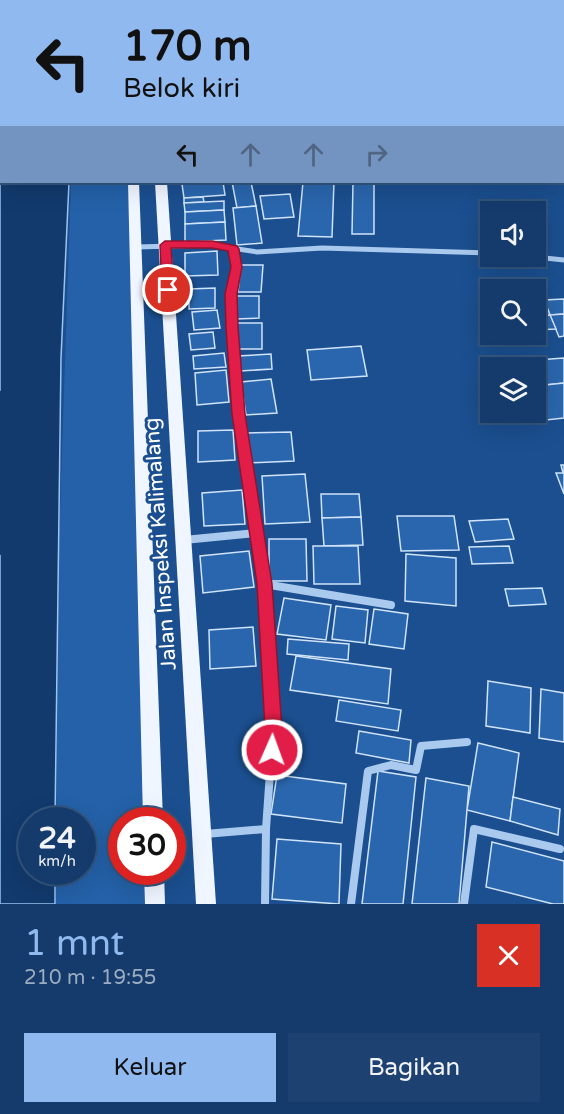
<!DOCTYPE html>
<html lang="id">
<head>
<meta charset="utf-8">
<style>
  :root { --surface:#143b6b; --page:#1d4271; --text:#f1f3f6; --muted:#9dadc1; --line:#33557e; --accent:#90b9f0 }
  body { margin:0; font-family:"Varela Round",sans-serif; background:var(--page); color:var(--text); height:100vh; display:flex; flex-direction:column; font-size:22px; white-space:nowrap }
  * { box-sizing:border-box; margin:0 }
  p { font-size:20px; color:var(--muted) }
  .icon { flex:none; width:33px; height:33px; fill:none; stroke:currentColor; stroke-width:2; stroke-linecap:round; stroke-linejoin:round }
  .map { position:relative; height:904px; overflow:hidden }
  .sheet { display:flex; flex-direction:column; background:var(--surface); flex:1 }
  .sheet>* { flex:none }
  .banner { position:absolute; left:0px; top:0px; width:564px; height:183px; box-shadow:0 6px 24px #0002,0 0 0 2px var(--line); background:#90b9f0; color:#111; overflow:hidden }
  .buttons { position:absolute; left:480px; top:201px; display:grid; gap:12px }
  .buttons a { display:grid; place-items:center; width:66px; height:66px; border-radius:0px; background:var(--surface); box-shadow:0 6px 24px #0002,0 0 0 2px var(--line); font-size:30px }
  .speed { position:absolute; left:18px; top:807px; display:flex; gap:12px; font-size:30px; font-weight:700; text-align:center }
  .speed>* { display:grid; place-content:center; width:78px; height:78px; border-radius:50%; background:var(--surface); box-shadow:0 6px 24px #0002,0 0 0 2px var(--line); line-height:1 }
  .speed small { font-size:15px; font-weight:400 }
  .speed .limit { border:9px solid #d22; background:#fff; color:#111 }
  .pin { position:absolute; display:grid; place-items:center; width:51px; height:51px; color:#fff; margin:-26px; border:3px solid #fff; border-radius:50%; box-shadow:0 2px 6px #0007 }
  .me { position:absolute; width:66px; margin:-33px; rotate:2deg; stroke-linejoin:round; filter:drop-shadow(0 0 4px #0008) }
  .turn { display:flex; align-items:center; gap:21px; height:126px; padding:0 24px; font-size:27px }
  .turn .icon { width:78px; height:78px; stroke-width:2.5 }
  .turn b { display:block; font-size:42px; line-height:51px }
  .lanes { display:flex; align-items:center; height:57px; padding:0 24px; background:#0003; justify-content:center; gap:30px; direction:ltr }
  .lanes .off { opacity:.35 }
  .round { display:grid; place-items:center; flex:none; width:63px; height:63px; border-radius:0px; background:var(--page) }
  .summary { display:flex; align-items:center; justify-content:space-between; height:102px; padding:0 24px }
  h1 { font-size:36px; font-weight:600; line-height:45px; color:var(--accent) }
  .button { display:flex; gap:12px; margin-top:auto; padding:12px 24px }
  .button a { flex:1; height:69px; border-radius:0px; background:var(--accent); color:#111; font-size:24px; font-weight:600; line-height:69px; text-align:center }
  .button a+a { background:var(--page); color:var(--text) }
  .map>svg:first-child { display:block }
  .green { fill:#2461a8 }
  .water { fill:#123a6d; stroke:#9cc4f0; stroke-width:1.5 }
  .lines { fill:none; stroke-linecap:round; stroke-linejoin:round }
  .river { fill:#123a6d; fill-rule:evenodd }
  .building { fill:#2a66ad; stroke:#cfe3fa; stroke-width:1.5 }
  .minor-far2 { stroke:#a9c9ee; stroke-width:4.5 }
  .minor-far1 { stroke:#a9c9ee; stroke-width:5 }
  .minor { stroke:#a9c9ee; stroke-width:8 }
  .primary { fill:#f0f6ff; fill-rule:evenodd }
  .route { fill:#e11d48; stroke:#92132f; stroke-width:1.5 }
  .labels { text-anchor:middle; stroke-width:6; stroke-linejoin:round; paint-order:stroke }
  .street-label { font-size:21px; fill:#fff; stroke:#1b4f8f }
</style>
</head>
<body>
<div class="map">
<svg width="564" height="904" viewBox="0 0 564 904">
  <rect width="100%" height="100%" fill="#1b4f8f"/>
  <path class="green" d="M71 182H133L153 820H122V872H154L155 904H56V872H82V820H56L59 542Z"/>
  <path class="water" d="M0 0H77L2 2V182H69L61 358 55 820H32V872H55V904H0Z"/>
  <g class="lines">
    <path class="river" d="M9 388 25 393 31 404 25 535 18 549 0 555V391Z"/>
  </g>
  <g class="building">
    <path d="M184 0H245L246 2H184Z"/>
    <path d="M223 182 225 195 184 198 182 184Z"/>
    <path d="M232 182H251L256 206 237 208Z"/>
    <path d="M303 182H334L332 237 298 236Z"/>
    <path d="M353 182H374V234H352Z"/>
    <path d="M290 194 294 217 264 219 260 196Z"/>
    <path d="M203 197 204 202 184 203V198Z"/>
    <path d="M224 201V210L185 212 184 203Z"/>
    <path d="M256 206 262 243 237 245 233 208Z"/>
    <path d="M224 210 225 222 185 224V212Z"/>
    <path d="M225 222 226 240 185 242V224Z"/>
    <path d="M217 251 218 275 185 276V253Z"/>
    <path d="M241 265H263L261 292H238Z"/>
    <path d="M537 284 544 300 536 301V290H496V287Z"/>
    <path d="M215 288V308L189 309V289Z"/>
    <path d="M236 296H259V318L236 319Z"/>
    <path d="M564 299V314L550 315 544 300Z"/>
    <path d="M544 300 550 315 536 316V301Z"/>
    <path d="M217 310 220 328 194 330 192 312Z"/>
    <path d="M564 314V336L559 337 550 315Z"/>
    <path d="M550 315 556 329 536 330V316Z"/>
    <path d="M237 323H262V349H236Z"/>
    <path d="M213 332 215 348 191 350 189 334Z"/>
    <path d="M361 346 367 376 311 380 307 350Z"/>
    <path d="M224 353 226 367 194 369 193 356Z"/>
    <path d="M271 354 272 369 240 371 238 356Z"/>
    <path d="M564 358V383L536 386V368H527L524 361Z"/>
    <path d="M226 370 229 402 197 405 195 373Z"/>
    <path d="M271 379 277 413 246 415 241 382Z"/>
    <path d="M564 383V418L546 420 536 386Z"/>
    <path d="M233 430 235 460 198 462V431Z"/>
    <path d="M291 432 294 461 247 463 246 433Z"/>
    <path d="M561 465H564V494L556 473H563Z"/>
    <path d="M305 474 310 522 265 524 262 476Z"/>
    <path d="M242 490 245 524 204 526 202 493Z"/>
    <path d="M321 494H359L361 517 322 518Z"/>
    <path d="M397 516H454L459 550 401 551Z"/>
    <path d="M361 517 363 545 324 546 322 518Z"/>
    <path d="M508 519 514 539 475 542 469 521Z"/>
    <path d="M269 539H306L307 581H269Z"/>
    <path d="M313 546H358L360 584H314Z"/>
    <path d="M509 546 513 563 472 564 469 547Z"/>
    <path d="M249 551 254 587 203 593 200 556Z"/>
    <path d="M406 554 456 558V606L405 601Z"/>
    <path d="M542 588 546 604 509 606 505 589Z"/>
    <path d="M284 598 331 605 326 640 277 634Z"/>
    <path d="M336 606 368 610 365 643 332 639Z"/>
    <path d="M374 609 408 614 404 649 369 644Z"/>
    <path d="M253 627 256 666 210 669 209 630Z"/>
    <path d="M288 639 349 644 348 660 287 654Z"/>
    <path d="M296 656 391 669 388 704 290 690Z"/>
    <path d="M488 681 531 688 530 733 486 726Z"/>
    <path d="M541 689 564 693V742L539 738Z"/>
    <path d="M339 700 401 710 398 731 336 721Z"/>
    <path d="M359 731 411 740 409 763 356 753Z"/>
    <path d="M478 743 519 753 510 821 467 810Z"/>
    <path d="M378 771 416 777 403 904H362Z"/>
    <path d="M277 775 346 784 342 823 271 814Z"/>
    <path d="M426 778 469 786 459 904H412Z"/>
    <path d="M513 797 560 809 558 835 510 821Z"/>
    <path d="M277 839 341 844 339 904 272 899Z"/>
    <path d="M492 842 564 861V904H553L486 887Z"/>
  </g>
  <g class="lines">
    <path class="minor-far2" d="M375 2 392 0"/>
    <g class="minor-far1">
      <path d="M136 247 212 245 257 252 322 248 490 253"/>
      <path d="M233 249 236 267 231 294 232 327 239 415 255 520"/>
      <path d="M526 256 564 260"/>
    </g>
    <g class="minor">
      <path d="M254 519 264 584 273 730 266 829 265 904"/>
      <path d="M184 540 256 533"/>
      <path d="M264 584 391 605"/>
      <path d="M205 834 266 829"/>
      <path d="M351 904 368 771 391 765 416 770 421 746 467 742"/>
      <path d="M464 904 474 829 560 849"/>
    </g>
    <g class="primary">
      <rect x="121" y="0" width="10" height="2"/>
      <rect x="144" y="0" width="10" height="2"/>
      <path d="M128 182H139L163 820H143Z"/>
      <path d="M155 182H167L216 904H196Z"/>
      <path d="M144 872H164L165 904H145Z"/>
    </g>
  </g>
  <path class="route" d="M165 241H212L237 246 239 249 242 267 237 294 238 327 245 414 272 584 282 730 278 755 272 757 266 755 263 750 265 730 257 584 232 414 226 327 225 294 231 267 228 251 212 248H171L174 290 168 294 162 290 160 245Z"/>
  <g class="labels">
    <g class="street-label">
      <text transform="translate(160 544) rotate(-94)" y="7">Jalan Inspeksi Kalimalang</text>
    </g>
  </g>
</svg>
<div class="buttons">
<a><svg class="icon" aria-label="sound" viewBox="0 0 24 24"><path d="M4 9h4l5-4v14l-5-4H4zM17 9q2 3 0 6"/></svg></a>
<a><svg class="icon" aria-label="search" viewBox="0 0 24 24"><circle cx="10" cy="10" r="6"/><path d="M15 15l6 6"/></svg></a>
<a><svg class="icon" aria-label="layers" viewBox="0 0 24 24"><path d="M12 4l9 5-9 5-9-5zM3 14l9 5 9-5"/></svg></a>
</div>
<div class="speed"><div>24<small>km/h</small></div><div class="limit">30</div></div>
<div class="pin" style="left:168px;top:290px;background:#d93025"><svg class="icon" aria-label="arrive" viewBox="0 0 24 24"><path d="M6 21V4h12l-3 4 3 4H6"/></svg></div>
<svg class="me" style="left:272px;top:750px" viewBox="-20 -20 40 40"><circle r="17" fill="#e11d48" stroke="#fff" stroke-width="3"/><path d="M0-11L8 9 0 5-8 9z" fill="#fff"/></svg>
<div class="banner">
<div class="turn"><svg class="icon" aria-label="left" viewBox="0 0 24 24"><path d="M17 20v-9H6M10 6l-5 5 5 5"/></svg><div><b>170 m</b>Belok kiri</div></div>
<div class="lanes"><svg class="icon" aria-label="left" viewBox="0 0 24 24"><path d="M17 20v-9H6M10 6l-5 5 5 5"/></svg><svg class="icon off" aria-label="ahead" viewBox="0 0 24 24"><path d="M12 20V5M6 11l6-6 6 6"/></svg><svg class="icon off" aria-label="ahead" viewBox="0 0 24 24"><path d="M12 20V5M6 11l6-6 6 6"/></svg><svg class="icon off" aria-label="right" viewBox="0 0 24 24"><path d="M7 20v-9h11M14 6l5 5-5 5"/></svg></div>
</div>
</div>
<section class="sheet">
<div class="summary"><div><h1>1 mnt</h1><p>210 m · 19:55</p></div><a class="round" style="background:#d93025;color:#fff"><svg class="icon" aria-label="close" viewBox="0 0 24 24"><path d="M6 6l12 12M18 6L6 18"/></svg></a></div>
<div class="button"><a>Keluar</a><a>Bagikan</a></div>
</section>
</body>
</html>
